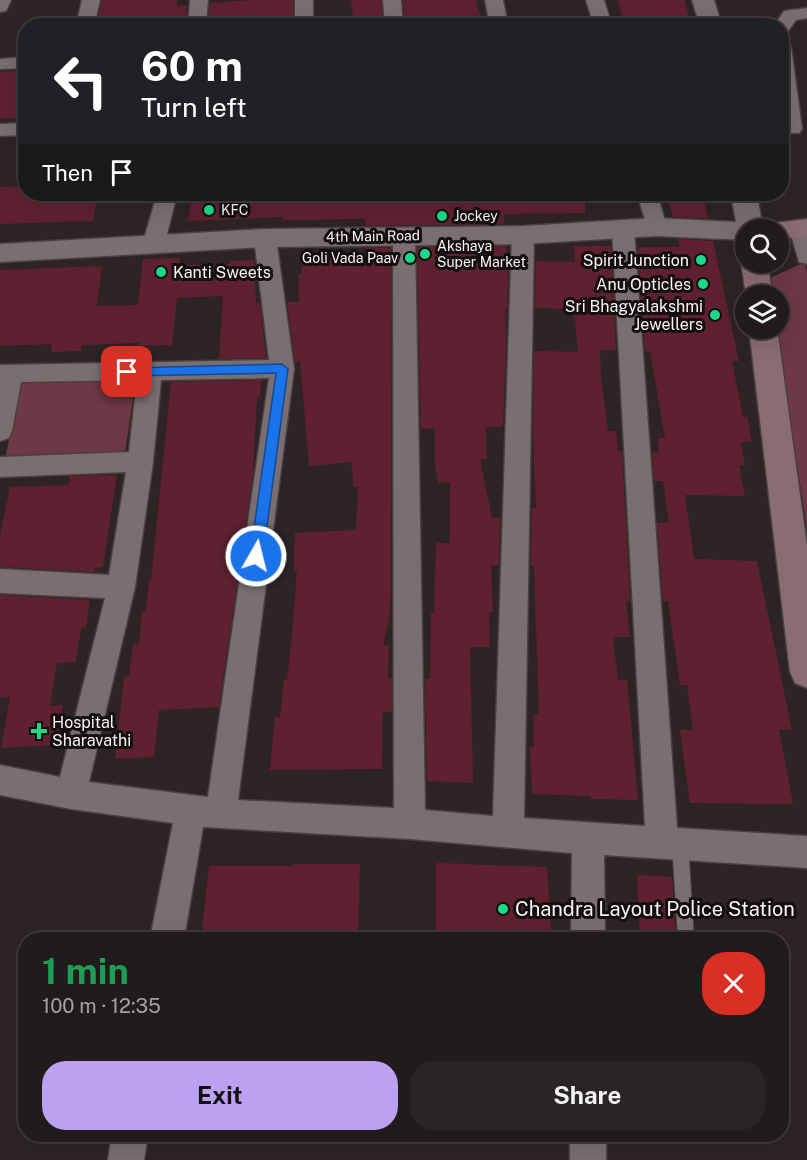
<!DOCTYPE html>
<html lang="en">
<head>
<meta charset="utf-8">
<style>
  :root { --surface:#221b1c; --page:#2a2425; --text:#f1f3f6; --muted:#a2a1a3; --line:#3f393b; --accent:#bca0f2 }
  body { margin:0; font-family:"Public Sans",sans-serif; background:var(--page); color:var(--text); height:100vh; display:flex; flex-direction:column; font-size:22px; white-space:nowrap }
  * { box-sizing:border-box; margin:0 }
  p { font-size:20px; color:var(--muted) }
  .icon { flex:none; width:33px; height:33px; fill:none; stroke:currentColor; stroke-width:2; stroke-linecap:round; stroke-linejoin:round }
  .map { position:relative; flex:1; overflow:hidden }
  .side { position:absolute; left:18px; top:932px; width:771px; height:210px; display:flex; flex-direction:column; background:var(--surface); border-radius:24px; box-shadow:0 6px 24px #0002,0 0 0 2px var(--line) }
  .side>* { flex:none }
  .top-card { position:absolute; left:18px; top:18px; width:771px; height:183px; border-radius:24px; box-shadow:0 6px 24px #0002,0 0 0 2px var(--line); background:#202124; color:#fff; overflow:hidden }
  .fabs { position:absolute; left:735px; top:219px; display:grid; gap:12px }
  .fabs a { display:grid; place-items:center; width:54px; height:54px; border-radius:50%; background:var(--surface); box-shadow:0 6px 24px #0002,0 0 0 2px var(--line); font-size:30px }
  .pin { position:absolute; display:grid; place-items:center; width:51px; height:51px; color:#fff; margin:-26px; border-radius:12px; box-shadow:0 3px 9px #0006 }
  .me { position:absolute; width:66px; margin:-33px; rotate:8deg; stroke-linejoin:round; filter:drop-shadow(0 0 4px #0008) }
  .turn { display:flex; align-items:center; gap:21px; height:126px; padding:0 24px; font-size:27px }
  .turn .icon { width:78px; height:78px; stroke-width:2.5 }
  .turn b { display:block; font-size:42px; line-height:51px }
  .then { display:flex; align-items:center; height:57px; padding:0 24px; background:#0003; gap:12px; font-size:22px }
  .round { display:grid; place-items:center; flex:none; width:63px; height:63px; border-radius:24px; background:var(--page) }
  .headline { display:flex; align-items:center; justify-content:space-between; height:102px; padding:0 24px }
  h1 { font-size:36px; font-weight:700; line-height:45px; color:#1e9e55 }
  .cta { display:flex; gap:12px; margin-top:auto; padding:12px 24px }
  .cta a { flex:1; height:69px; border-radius:24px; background:var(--accent); color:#111; font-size:24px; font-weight:700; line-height:69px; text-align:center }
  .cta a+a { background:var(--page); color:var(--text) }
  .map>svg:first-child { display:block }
  .green { fill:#6e3844 }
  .building { fill:#5f2131 }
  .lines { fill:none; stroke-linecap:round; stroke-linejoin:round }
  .service-casing { stroke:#484041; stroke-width:2 }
  .minor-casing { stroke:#484041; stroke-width:3 }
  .tertiary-casing { stroke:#484041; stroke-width:3 }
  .secondary-casing { stroke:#484041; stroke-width:3 }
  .service { fill:#7a6e70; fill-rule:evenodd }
  .minor { fill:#7a6e70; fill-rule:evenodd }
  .tertiary { fill:#7a6e70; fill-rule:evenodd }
  .secondary { fill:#8a6d72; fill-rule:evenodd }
  .route { fill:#1a73e8; stroke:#114b97; stroke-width:1.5 }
  .poi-dot { fill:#1cd988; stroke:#130f0f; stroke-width:2 }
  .labels { text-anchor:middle; stroke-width:6; stroke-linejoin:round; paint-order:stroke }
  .far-poi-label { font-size:14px; fill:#faf3f4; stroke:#130f0f; text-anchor:start }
  .far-street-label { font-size:14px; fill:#faf3f4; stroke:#130f0f }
  .poi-label { font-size:16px; fill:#faf3f4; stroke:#130f0f; text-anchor:end }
  .near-poi-label { font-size:20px; fill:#faf3f4; stroke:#130f0f; text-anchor:start }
</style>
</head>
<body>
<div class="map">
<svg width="807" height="1160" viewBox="0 0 807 1160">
  <rect width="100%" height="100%" fill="#2e2426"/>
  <g class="green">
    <path d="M805 262 807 274V528L776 329 778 328V296L771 295 768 279Z"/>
    <path d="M136 376 125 454 5 458 23 379Z"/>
  </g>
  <g class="building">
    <path d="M102 0H177V6L187 5 186 26H96Z"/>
    <path d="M253 0H293V26H208L210 3Z"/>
    <path d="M351 0H381L383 26H354Z"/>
    <path d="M403 0H476L483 24 405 26Z"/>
    <path d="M618 0H685L691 26H624Z"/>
    <path d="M26 70V117L0 119V72Z"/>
    <path d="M26 186V194H98L93 221 0 224V187Z"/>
    <path d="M192 194H585V213L504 214V224L366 226 365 219 283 220V217L188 221Z"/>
    <path d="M667 194H703L708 218 673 217Z"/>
    <path d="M678 239 713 241 739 361H732L743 417H747L752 442H741L745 465H739L745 496 685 495 694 559 757 561 792 730 779 729 793 804 690 803 680 730H693L687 685H680L668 601H663L657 523H669L663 481H654L652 452H659L658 438H665L650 351H645L638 247H680Z"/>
    <path d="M506 246V260H509L507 308H505L506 342 503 427H486L487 459H480L492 518H500L499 565H491L493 612H489L490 647H470L473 783 427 781 425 679H430L431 613 434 614 436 543H450V482L438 483 435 464V429L421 428 417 247Z"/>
    <path d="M574 246H611L616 351 600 350 601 376 608 431H616L618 451H622L630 601H626L630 637H613L618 680H627L638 800 591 799V796L532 794 530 747H534L533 715H539L534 566H531L532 508H536L533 438 534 351 578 352 574 309 535 308 536 261 575 262Z"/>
    <path d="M366 248H391V594L389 620 383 645H389L388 678H392V712H383L382 769 270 770 275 717 280 718 284 680H287L292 634 297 571H294L295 533 356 530 358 487H354L351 462 309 466 300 361 295 362 287 302H299V274H302V258L366 255Z"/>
    <path d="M180 258 179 265 230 264V261L254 260 256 303H260L266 358 219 359 223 296 177 298 172 345 139 346 140 343 82 345 81 351 51 352 52 344 0 346V270L102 266 97 306 138 305 143 259Z"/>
    <path d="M261 380 260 397H257L253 474 219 707 159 710 154 757 115 759 124 677 129 676 133 644 139 643 142 611H146L149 581 151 580 171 382Z"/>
    <path d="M117 475 103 567 95 568 94 572 0 567V536L10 487 68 485 70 476Z"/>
    <path d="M0 595 90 600 86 627 81 628 76 662 57 663 50 706 63 705 57 745 1 748 10 697 0 698Z"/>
    <path d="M436 863 547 867 552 939H436Z"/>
    <path d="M293 864H360L358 939H201L209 866H293Z"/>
    <path d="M637 875 672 877 676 939H640Z"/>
  </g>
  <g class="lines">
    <g class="service-casing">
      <path id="service" d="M680 835 686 837 688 843 694 939H678L672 843 674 837Z"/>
    </g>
    <g class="minor-casing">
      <g id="minor">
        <path d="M0 0H11L6 11 0 12Z"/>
        <path d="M82 0H100L94 26H76Z"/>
        <path d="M190 0H208L206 26H188Z"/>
        <rect x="295" y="0" width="18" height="26"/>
        <path d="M383 0H401L403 26H385Z"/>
        <path d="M485 0H503L508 26H490Z"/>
        <path d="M586 0H604L612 26H594Z"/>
        <path d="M807 8V18L796 20 788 31 782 32V26H774L784 11Z"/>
        <path d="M782 42 788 43 791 47 802 129 799 133H785L782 122Z"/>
        <path d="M26 57V68L0 69V59Z"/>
        <path d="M26 123V135L0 136V124Z"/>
        <path d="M157 194H177L164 246 161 251 153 253 145 251 142 246Z"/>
        <path d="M637 194H657L667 227 663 232 656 234 649 232Z"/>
        <path d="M800 221 807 223V264L799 262 789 228 793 223Z"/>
        <path d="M623 222 630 224 634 229 677 828 807 836V868L604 855 605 939H571L572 853 410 839 203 827 184 939H150L173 823 71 809 0 795V765L60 777 105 598 0 593V569L109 575 126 472 0 477V457L129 452 137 380 21 382 12 431 9 438 0 441V365L269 360 254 238 257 233 265 231 273 233 276 238 294 369 238 800 394 808 393 235 397 230 404 228 411 230 415 235 425 810 493 816 512 235 516 230 523 228 530 230 534 235 524 818 645 826 612 229 616 224ZM269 378 208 797 89 782 135 587 153 462 161 380Z"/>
        <path d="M112 1134H148L144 1160H108Z"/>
        <rect x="570" y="1134" width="36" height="26"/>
      </g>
    </g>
    <g class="tertiary-casing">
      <g id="tertiary">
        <path d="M692 0H714L722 26H700Z"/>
        <path d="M731 194H757L763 230H746V240L656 236 523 244 265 247 0 262V244L265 229 523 226 656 218 736 222Z"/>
      </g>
    </g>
    <g class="secondary-casing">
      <g id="secondary">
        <path d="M807 219V237L778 238V230H761L765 224Z"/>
        <path d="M746 255V262H767L773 296H746L741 262Z"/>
        <path d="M749 328H777L807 546V688L795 683 790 672Z"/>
      </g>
    </g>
    <use href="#service" class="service"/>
    <use href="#minor" class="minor"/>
    <use href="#tertiary" class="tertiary"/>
    <use href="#secondary" class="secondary"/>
  </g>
  <path class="route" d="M282 364 288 369 263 556 256 562 250 556 276 373 127 376 121 372 127 368Z"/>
  <g class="poi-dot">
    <circle cx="209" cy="210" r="6"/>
    <circle cx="442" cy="216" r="6"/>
    <circle cx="425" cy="254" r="6"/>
    <circle cx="410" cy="258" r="6"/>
    <circle cx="701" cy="260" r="6"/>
    <circle cx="161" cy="272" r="6"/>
    <circle cx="703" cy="284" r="6"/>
    <circle cx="715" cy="315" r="6"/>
    <path d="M36 722h6v6h6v6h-6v6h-6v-6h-6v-6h6z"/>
    <circle cx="503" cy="909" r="6"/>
  </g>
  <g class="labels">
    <g class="far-poi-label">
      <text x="221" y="215">KFC</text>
      <text x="454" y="221">Jockey</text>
      <text x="437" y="251">Akshaya<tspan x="437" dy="16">Super Market</tspan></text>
      <text x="398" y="263" text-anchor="end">Goli Vada Paav</text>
    </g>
    <g class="far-street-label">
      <text transform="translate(373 236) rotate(-1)" y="5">4th Main Road</text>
    </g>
    <g class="poi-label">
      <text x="689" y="266">Spirit Junction</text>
      <text x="173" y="278" text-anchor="start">Kanti Sweets</text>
      <text x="691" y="290">Anu Opticles</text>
      <text x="703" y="312">Sri Bhagyalakshmi<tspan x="703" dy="18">Jewellers</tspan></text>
      <text x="52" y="728" text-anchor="start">Hospital<tspan x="52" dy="18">Sharavathi</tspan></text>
    </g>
    <g class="near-poi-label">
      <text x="515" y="916">Chandra Layout Police Station</text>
    </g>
  </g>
</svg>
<div class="fabs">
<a><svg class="icon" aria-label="search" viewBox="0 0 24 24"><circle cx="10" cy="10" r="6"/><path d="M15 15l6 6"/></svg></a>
<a><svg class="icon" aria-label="layers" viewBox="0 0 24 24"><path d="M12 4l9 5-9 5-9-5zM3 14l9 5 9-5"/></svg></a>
</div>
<div class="pin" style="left:127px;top:372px;background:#d93025"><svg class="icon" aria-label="arrive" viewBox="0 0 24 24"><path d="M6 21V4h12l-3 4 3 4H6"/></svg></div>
<svg class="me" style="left:256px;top:556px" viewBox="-20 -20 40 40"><circle r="17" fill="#1a73e8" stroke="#fff" stroke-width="3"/><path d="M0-11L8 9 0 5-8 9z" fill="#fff"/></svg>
<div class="top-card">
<div class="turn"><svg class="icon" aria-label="left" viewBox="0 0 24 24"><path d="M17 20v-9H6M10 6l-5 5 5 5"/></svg><div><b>60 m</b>Turn left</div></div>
<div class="then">Then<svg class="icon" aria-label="arrive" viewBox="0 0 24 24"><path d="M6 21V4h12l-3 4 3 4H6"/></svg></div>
</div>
<section class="side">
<div class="headline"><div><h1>1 min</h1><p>100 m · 12:35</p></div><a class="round" style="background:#d93025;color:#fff"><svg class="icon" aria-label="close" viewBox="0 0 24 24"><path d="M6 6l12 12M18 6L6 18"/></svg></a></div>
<div class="cta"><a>Exit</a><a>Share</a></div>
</section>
</div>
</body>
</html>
